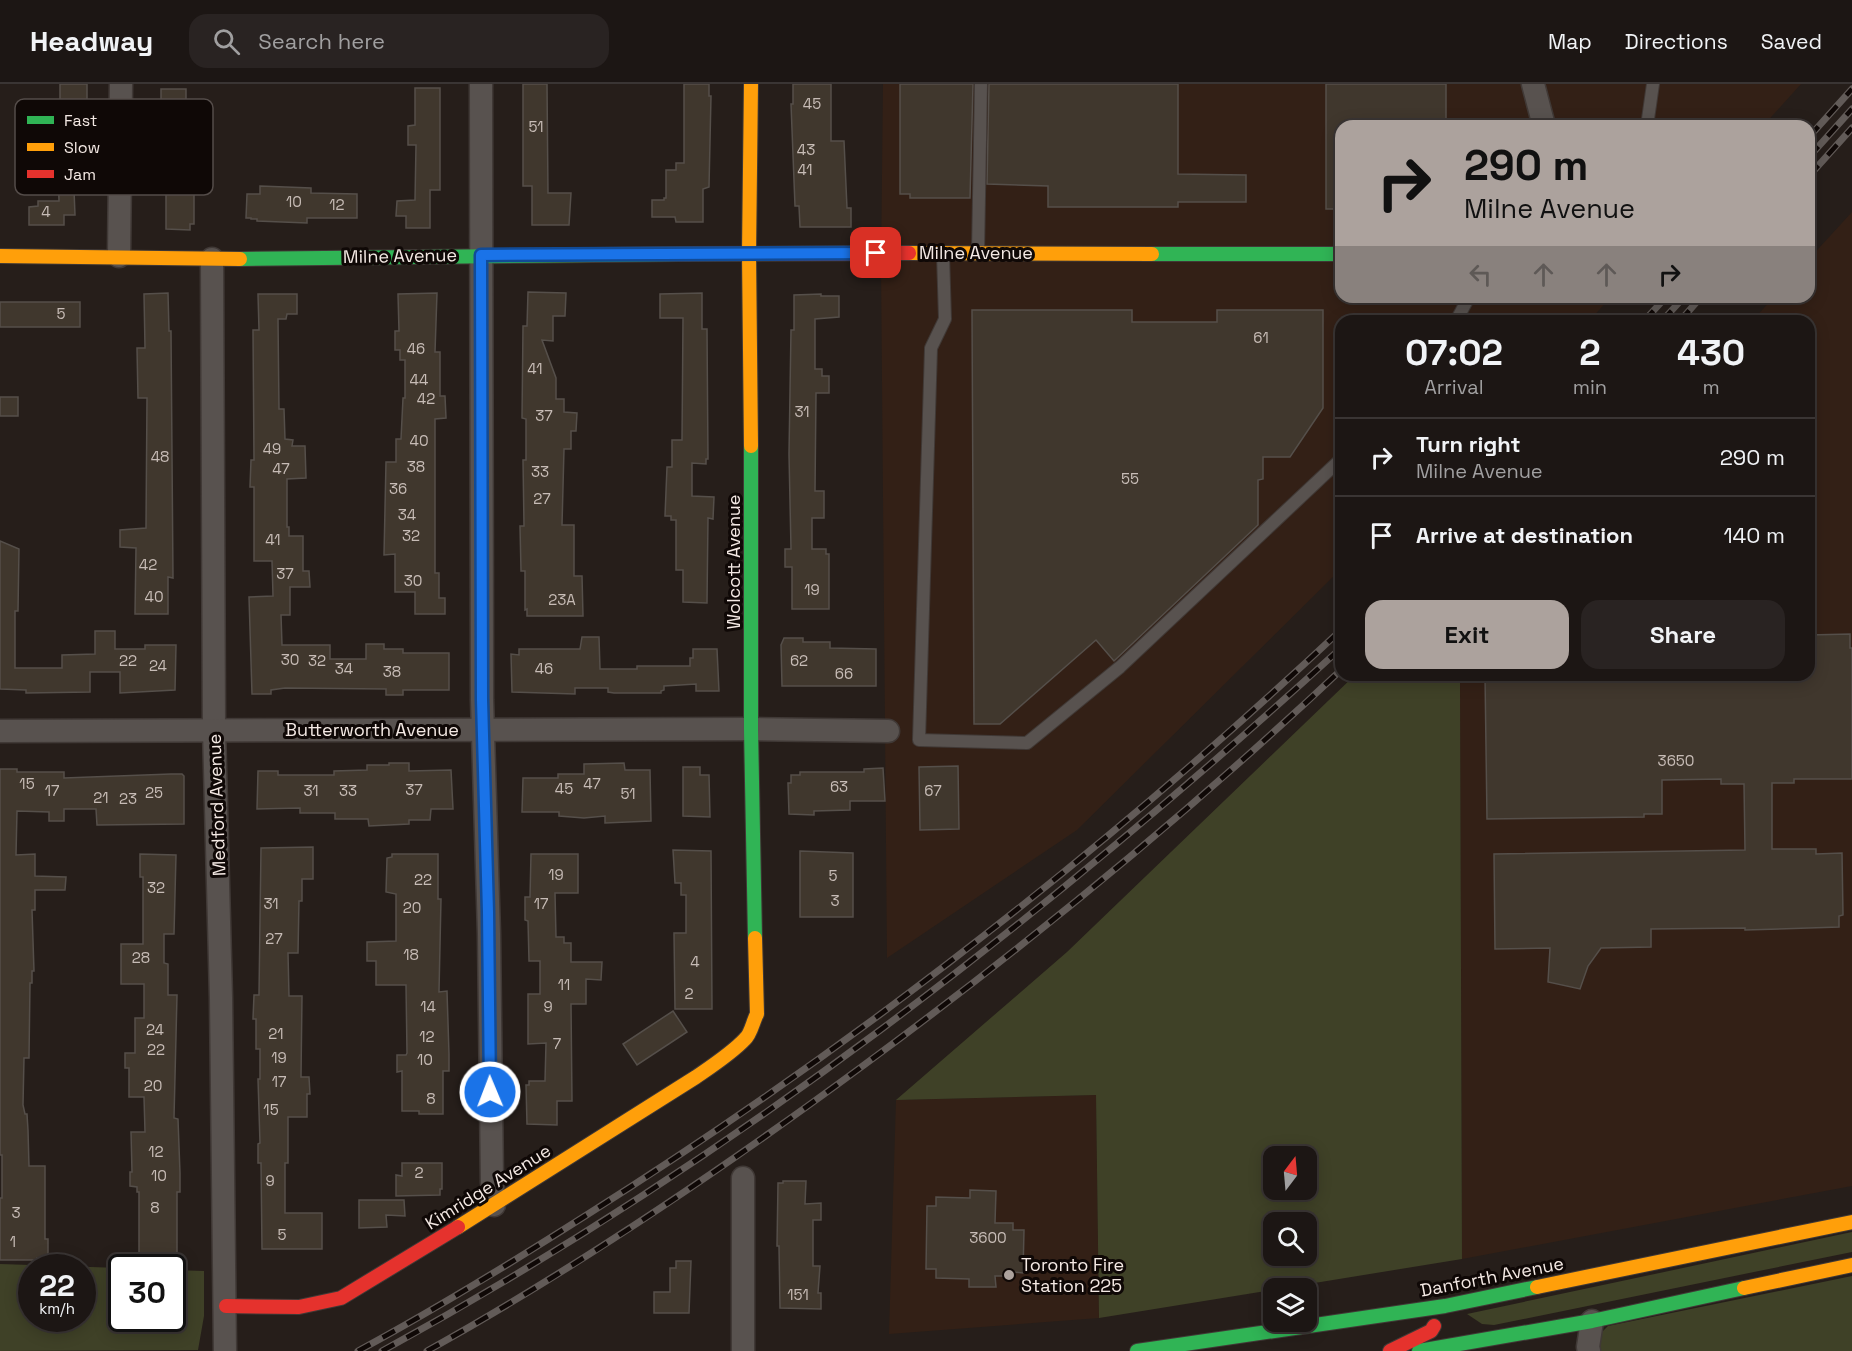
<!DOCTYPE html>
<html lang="en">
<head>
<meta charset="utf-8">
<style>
  :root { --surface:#1c1614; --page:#292322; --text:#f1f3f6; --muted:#a09fa0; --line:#3a3534; --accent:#aca29d }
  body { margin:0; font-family:"Space Grotesk",sans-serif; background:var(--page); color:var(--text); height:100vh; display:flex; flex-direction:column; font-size:22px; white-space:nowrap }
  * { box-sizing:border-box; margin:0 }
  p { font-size:20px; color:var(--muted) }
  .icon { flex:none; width:33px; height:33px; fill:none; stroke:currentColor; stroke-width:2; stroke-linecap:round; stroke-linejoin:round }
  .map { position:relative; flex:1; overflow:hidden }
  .drawer { position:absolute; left:1335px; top:231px; width:480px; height:366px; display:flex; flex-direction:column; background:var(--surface); border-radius:18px; box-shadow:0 3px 15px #0003,0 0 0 2px var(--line) }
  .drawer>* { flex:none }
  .guide { position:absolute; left:1335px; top:36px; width:480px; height:183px; border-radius:18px; box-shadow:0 3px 15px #0003,0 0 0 2px var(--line); background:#aca29d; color:#111; overflow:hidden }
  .needle { width:39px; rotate:16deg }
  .controls { position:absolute; left:1263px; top:1062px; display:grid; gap:12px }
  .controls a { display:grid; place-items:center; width:54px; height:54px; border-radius:12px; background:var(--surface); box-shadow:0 3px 15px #0003,0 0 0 2px var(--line); font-size:30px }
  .speed { position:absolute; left:18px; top:1170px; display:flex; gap:12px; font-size:30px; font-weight:700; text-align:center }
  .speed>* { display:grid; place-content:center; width:78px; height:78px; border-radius:50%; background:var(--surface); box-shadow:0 3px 15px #0003,0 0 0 2px var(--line); line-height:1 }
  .speed small { font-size:15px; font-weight:400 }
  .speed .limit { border:3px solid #111; border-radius:9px; background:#fff; color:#111 }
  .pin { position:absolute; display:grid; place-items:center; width:51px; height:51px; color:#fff; margin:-26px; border-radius:12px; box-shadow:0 3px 9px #0006 }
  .me { position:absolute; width:66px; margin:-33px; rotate:359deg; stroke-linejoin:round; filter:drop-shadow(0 0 4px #0008) }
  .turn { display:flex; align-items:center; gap:21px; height:126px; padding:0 30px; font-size:27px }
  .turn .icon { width:78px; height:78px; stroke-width:2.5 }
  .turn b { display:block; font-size:42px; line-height:51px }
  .lanes { display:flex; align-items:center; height:57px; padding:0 30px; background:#0003; justify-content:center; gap:30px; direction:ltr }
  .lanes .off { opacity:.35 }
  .eta { display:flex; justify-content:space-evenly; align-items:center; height:102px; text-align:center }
  .eta b { font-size:36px; font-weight:600; line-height:42px }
  .button { display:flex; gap:12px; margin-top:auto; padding:12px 30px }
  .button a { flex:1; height:69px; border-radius:18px; background:var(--accent); color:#111; font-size:24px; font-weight:600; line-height:69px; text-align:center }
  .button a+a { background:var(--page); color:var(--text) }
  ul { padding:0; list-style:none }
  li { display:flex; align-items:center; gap:18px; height:78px; padding:0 30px; border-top:2px solid var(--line) }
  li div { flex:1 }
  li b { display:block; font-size:22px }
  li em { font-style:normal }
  header { display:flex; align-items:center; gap:36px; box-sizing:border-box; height:84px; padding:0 30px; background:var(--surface); border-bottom:2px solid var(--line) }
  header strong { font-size:28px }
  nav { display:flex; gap:33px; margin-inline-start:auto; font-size:21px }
  .search { width:420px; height:54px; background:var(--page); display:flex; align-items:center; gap:15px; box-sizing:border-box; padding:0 21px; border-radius:18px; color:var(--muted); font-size:22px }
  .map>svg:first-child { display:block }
  .built { fill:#332016 }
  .green { fill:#3f4127; fill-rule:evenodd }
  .building { fill:#40372d; stroke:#554f4a; stroke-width:1.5 }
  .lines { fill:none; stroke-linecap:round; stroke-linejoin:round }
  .lane-casing { stroke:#403936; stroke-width:14 }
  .street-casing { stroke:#403936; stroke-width:25 }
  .fast-casing { stroke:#403936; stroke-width:16 }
  .slow-casing { stroke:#403936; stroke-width:16 }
  .jam-casing { stroke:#403936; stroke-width:16 }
  .lane { stroke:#58524f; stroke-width:12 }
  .street { stroke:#58524f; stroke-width:22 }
  .fast { stroke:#30b455; stroke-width:14 }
  .slow { stroke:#ff9f0a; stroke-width:14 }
  .jam { stroke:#e5322d; stroke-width:14 }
  .rail-casing { stroke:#625b58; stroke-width:7 }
  .rail { stroke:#0f0806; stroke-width:4.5; stroke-dasharray:14; stroke-linecap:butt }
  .route-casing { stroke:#114b97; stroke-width:15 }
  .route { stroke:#1a73e8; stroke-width:10 }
  .poi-dot { fill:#aca29d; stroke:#0f0806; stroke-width:2 }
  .labels { text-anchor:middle; stroke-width:6; stroke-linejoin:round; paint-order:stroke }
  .number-label { font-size:15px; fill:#c7bcb6 }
  .street-label { font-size:18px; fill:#f4e9e4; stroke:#0f0806 }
  .poi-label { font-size:18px; fill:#f4e9e4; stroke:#0f0806; text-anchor:start }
  .key { fill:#0f0806; stroke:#544c49; stroke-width:1.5 }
  .key-label { font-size:16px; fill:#f4e9e4 }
</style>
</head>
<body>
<header>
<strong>Headway</strong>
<div class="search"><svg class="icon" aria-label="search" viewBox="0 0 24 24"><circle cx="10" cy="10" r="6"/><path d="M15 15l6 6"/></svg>Search here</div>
<nav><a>Map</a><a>Directions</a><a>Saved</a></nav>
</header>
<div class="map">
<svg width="1852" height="1267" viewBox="0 0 1852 1267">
  <rect width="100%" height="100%" fill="#261e1a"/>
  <g class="built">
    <path d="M883 0H1801L1763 42H1341V213H1611L1589 237H1341V485L1077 746 887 874 881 181Z"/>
    <path d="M1852 128V1102L1462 1175 1460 591H1809V237H1752L1774 213H1809V175Z"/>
    <path d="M1096 1011 1099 1234 889 1250 896 1016Z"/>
  </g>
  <g class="green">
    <path d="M1355 591H1460L1462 1175 1099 1234 1096 1011 896 1016 1067 868ZM1274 1072H1306V1106H1274ZM1274 1138H1306V1172H1274Z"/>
    <path d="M1852 1148V1168L1494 1241 1482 1240 1467 1230Z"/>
    <path d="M0 1180 121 1184 122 1234H172L173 1186 204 1187V1232L198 1266 0 1267ZM32 1184H82V1234H32Z"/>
    <path d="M1852 1192V1267H1598L1595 1255 1608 1242Z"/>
  </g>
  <g class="building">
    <rect x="60" y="0" width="27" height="24"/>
    <path d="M523 0H547L548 109H571L569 141H532V102H523Z"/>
    <path d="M684 0H709V12H711L709 103 703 105V138H676L675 133H652V116H664V114H666V86H676V79H684Z"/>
    <path d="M793 0H831V57H844L847 124H851V143H800L799 122H795L791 20H793Z"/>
    <path d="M900 0H973L970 114H910V110H900Z"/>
    <path d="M989 0H1178V90L1246 91V118H1178V123H1048V102L987 100Z"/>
    <path d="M1326 0H1446V42H1341V125H1326Z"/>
    <path d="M415 4H440V106H430V144H406V132H396L397 117 415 116 416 61H408V42L415 41Z"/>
    <path d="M161 5H186V73H194V140H190V146L166 145V108H161Z"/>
    <path d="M58 83H86V106H74L75 131H64V141H29V123L38 122V117H59Z"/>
    <path d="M260 102 311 104V109L357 110V134H307V139L257 137V135H251V134H246L247 110H260Z"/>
    <path d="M528 208 566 209 565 232H553V257L542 256 556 294V315H564V328L577 329 576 347H571V365H564L562 441H574V492H582L583 532H527V525L525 526V487H521L520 442H524L523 376H526V335L522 334 523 242H527Z"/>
    <path d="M168 209 169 247H171L173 494 168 493V530H135L136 464 120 463V446L146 444 147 314H138L137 264H145L144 210Z"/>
    <path d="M437 209 435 268H440V312H445L446 334 435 335V489H439V514H445V530H415V508H395V470L384 471 386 378H396V355H401L403 314H405V276H400V266H395V247H399L398 210Z"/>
    <path d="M702 209V245H707L708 375H706V380L692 379V412L714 413 713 435 708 434 707 519 683 518V486H676V436H671V432H665L667 383H672V356H682L683 234H660V210Z"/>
    <path d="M258 210H297V230H287L286 235H278L279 325H284L285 355 293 356 292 362H305L306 394 287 395V443H289V452H303V487H309L310 503H290V531H281L282 561H330V575H366V560H384V565H403V569H449V606H403V611H386V605L285 604 271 606V610H252L249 513 273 512 272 477H254V403H250L251 376H254L253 246H259Z"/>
    <path d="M821 210V212H839V233L815 235V285H822V292H829V309H816L815 407H824V434H812V465H826V470H829V525H792V483H785V465H791L789 370 791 246H794V211Z"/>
    <rect x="0" y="218" width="80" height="25"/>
    <path d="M972 226H1132V238H1217V226H1323V324L1290 373H1263V395L1258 396V441L1114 577 1096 556 1000 640H974Z"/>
    <rect x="0" y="313" width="18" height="19"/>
    <path d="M0 457 19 465 18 527H15V584H62V571L95 570V547H115V565H145V561H176L175 606 120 609V588H90V608L26 609V606L0 605Z"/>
    <path d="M1850 550V564H1852V695H1794V699H1772V765H1816V770L1842 769 1843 831 1839 832V843L1745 846V844L1651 845V863L1601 864 1588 882 1580 905 1548 898 1550 864 1495 865 1494 770 1745 766 1744 700H1721V695L1662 696V730H1644V733L1487 735 1485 591H1809V551Z"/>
    <path d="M582 553H599L600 585H637V582H690V574H693V565H717L719 607H696V600L664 602V606L661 607V609H614L608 608V604H575V610L512 608 511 570 519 571V565H580Z"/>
    <path d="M784 554H803V558H830V564L876 565V602H782L781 561Z"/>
    <path d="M389 679H409V687L451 686 453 725H431L430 736H409V740L369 742 368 735H335V729H300V724L257 725 258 687H278V691H334V687L367 686V681H389Z"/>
    <path d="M624 679 625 686H650L651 737 605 739V732L584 734 559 732V728H522L523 694H558V690H584V680Z"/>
    <path d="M958 682 959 745 920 746 919 683Z"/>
    <path d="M683 683H700V691H709L710 733 683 732Z"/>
    <path d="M883 684 885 717H850V726L814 727V731L789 730 788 699H791V691H800V688H864V685Z"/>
    <path d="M0 685H17V688H64V694L171 690H182L184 692V740L97 741 96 725H64V737H49V728L17 727 16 771 35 770V792L66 793 65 806H35V826H32L34 887H32V899H30L29 974H24L23 1021 25 1030H27L28 1046 29 1082H45V1155H48V1174H37V1176H0V1114H2V1071H0Z"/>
    <path d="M313 763V795H302V817H299L298 869H288L289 912H302L301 993H309L310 1010H307V1033H288V1079H285V1129H322V1165H262L261 1079H258V1060L260 1059 258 995H260V965H256V935H253L254 911H259L261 764Z"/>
    <path d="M673 766 711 767 712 925H675L674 849H686V811H681V799H675Z"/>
    <path d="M800 767 853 769V833H800Z"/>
    <path d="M140 770 176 771 174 850H164V879L168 880V911H177L174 1034 178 1035 180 1089V1108H177V1184H139V1108H137V1103L130 1102V1088H132L131 1048H145L144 1013H129V984H125V969H135V934H144V900H121V860H143V793H140Z"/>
    <path d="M392 770H438V815H441L439 908 447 907 449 970V987H443V1030H419V1027H402V987L397 988V971H406L407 969 406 901H376V877H367V858L396 857V810L386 808 387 774 392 773Z"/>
    <path d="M531 770H578V809H555L556 853H564V859H571V878H602L601 896 586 895V920H571L572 1017H557V1041L527 1040 526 1001H529V997H545L546 959 528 960V910H540V877H529L528 837 525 836V813H530Z"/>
    <path d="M673 927 687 948 637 981 623 960Z"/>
    <path d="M402 1079H442V1105H440V1111L396 1112V1091L402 1092Z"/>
    <path d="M783 1097H806L805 1120 821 1119V1136H813V1182H820L818 1209H821V1225L780 1224 779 1162H777L778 1099H783Z"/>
    <path d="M970 1106 996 1107 995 1139H1013V1146H1024L1023 1189 1013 1188V1192H995L996 1203H969V1195L936 1194V1185H926L927 1122H936V1113L970 1114Z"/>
    <path d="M359 1116H404L405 1132 386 1131 387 1143 359 1144Z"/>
    <path d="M676 1177H691L689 1229H654V1208H670V1184H676Z"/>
  </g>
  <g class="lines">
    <g class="lane-casing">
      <g id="lane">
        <path d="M1647 42 1653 0"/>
        <path d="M978 169 981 0"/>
        <path d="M943 170 945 235 931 264 919 656 1027 659 1120 583 1341 375"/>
        <path d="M1456 237 1469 213"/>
      </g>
    </g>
    <g class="street-casing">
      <g id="street">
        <path d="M481 0 482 616 489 850 492 1098 494 1121"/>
        <path d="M1533 0 1544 42"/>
        <path d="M119 172 121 0"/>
        <path d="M212 175 214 646 221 914 225 1267"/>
        <path d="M0 647 751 645 888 647"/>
        <path d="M743 1267V1094"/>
        <path d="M1589 1267 1588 1263 1592 1237"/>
      </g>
    </g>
    <g class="fast-casing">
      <g id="fast">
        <path d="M1152 170H1341"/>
        <path d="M240 175 679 170"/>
        <path d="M751 362V645L755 854"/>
        <path d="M1137 1267 1445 1222 1537 1203"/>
        <path d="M1419 1267 1592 1237 1744 1204"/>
      </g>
    </g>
    <g class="slow-casing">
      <g id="slow">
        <path d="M751 0 749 169 751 362"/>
        <path d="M909 169 1152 170"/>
        <path d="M0 172 240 175"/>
        <path d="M458 1143 696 993C712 982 732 969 745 955 751 950 753 937 757 930L755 854"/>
        <path d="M1537 1203 1852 1138"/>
        <path d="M1744 1204 1852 1181"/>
      </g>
    </g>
    <g class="jam-casing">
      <g id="jam">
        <path d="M679 170 909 169"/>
        <path d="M226 1222 299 1223 341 1214 458 1143"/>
        <path d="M1390 1267 1431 1247 1434 1242"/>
      </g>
    </g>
    <use href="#lane" class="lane"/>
    <use href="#street" class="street"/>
    <use href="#fast" class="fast"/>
    <use href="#slow" class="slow"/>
    <use href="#jam" class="jam"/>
    <g class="rail-casing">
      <g id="rail">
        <path d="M1809 53 1852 5"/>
        <path d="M1809 73 1852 25"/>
        <path d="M1809 92 1852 44"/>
        <path d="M1644 237 1666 213"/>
        <path d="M1662 237 1684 213"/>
        <path d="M1680 237 1701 213"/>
        <path d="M358 1267C436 1225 511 1179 585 1132 855 962 1108 764 1341 546"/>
        <path d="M382 1267C731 1077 1048 831 1341 564"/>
        <path d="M427 1267C580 1182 724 1084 864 981 1031 858 1191 727 1341 586"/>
      </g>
    </g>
    <use href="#rail" class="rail"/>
  </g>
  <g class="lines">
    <g class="route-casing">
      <path id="route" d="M490 1008 488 828 482 616 481 171 876 169"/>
    </g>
    <use href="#route" class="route"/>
  </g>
  <circle class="poi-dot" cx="1009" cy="1191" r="6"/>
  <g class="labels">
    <g class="number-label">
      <text x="812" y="25">45</text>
      <text x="536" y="48">51</text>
      <text x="806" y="71">43</text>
      <text x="805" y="91">41</text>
      <text x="294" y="123">10</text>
      <text x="337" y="126">12</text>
      <text x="46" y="133">4</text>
      <text x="61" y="235">5</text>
      <text x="1261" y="259">61</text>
      <text x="416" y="270">46</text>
      <text x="535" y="290">41</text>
      <text x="419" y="301">44</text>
      <text x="426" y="320">42</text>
      <text x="802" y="333">31</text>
      <text x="544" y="337">37</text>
      <text x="419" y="362">40</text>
      <text x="272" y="370">49</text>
      <text x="160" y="378">48</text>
      <text x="416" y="388">38</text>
      <text x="281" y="390">47</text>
      <text x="540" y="393">33</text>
      <text x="1130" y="400">55</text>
      <text x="398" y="410">36</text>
      <text x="542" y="420">27</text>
      <text x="407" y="436">34</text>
      <text x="411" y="457">32</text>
      <text x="273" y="461">41</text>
      <text x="148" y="486">42</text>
      <text x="285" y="495">37</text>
      <text x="413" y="502">30</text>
      <text x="812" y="511">19</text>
      <text x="154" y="518">40</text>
      <text x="562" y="521">23A</text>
      <text x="290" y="581">30</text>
      <text x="128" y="582">22</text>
      <text x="317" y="582">32</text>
      <text x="799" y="582">62</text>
      <text x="158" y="587">24</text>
      <text x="344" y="590">34</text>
      <text x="544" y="590">46</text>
      <text x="392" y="593">38</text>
      <text x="844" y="595">66</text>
      <text x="1676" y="682">3650</text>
      <text x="27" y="705">15</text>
      <text x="592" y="705">47</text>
      <text x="839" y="708">63</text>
      <text x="564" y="710">45</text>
      <text x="414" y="711">37</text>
      <text x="52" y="712">17</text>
      <text x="311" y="712">31</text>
      <text x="348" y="712">33</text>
      <text x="933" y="712">67</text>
      <text x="154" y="714">25</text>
      <text x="628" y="715">51</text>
      <text x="101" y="719">21</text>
      <text x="128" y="720">23</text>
      <text x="556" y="796">19</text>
      <text x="833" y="797">5</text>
      <text x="423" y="801">22</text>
      <text x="156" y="809">32</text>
      <text x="835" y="822">3</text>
      <text x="271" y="825">31</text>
      <text x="541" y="825">17</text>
      <text x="412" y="829">20</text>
      <text x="274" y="860">27</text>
      <text x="411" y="876">18</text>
      <text x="141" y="879">28</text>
      <text x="695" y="883">4</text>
      <text x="564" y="906">11</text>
      <text x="689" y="915">2</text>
      <text x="428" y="928">14</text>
      <text x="548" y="928">9</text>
      <text x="155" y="951">24</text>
      <text x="276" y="955">21</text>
      <text x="427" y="958">12</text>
      <text x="557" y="965">7</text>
      <text x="156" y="971">22</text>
      <text x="279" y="979">19</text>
      <text x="425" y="981">10</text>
      <text x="279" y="1003">17</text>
      <text x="153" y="1007">20</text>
      <text x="431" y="1020">8</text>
      <text x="271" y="1031">15</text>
      <text x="156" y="1073">12</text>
      <text x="419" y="1094">2</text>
      <text x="159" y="1097">10</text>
      <text x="270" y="1102">9</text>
      <text x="155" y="1129">8</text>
      <text x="16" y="1134">3</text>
      <text x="282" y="1156">5</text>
      <text x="988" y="1159">3600</text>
      <text x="13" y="1163">1</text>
      <text x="798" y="1216">151</text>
    </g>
    <g class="street-label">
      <text x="976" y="175">Milne Avenue</text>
      <text transform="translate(400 172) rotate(-1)" y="6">Milne Avenue</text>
      <text transform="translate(734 478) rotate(-90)" y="6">Wolcott Avenue</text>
      <text x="372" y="652">Butterworth Avenue</text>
      <text transform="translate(217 721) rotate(-92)" y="6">Medford Avenue</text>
      <text transform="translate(488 1103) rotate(-32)" y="6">Kimridge Avenue</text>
      <text transform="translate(1492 1193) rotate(-11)" y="6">Danforth Avenue</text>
    </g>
    <g class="poi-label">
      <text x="1021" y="1187">Toronto Fire<tspan x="1021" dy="21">Station 225</tspan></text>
    </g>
  </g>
  <rect x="15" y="15" width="198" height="96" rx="9" class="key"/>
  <rect x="27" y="32" width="27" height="8" fill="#30b455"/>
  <rect x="27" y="59" width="27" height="8" fill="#ff9f0a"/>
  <rect x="27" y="86" width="27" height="8" fill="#e5322d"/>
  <g class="key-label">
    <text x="64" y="42">Fast</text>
    <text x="64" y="69">Slow</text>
    <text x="64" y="96">Jam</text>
  </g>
</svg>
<div class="controls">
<a><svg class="needle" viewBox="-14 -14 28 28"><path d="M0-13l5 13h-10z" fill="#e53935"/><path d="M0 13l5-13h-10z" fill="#a09fa0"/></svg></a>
<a><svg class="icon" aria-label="search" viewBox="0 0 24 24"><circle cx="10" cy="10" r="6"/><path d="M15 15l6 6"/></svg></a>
<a><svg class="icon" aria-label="layers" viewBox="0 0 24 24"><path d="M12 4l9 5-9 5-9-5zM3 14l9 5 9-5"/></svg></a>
</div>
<div class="speed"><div>22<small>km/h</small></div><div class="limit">30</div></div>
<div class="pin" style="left:876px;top:169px;background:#d93025"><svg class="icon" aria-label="arrive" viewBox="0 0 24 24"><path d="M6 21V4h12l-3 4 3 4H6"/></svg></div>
<svg class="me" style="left:490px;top:1008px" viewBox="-20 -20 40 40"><circle r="17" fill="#1a73e8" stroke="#fff" stroke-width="3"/><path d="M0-11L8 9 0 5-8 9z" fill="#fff"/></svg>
<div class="guide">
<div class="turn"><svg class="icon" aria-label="right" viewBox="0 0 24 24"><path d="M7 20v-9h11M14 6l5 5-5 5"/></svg><div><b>290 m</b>Milne Avenue</div></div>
<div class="lanes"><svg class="icon off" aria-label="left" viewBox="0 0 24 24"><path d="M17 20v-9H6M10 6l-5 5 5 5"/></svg><svg class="icon off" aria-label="ahead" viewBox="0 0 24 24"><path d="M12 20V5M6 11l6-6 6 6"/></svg><svg class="icon off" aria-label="ahead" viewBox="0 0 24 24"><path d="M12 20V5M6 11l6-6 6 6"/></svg><svg class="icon" aria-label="right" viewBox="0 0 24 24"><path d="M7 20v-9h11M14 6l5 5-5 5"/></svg></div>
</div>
<section class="drawer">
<div class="eta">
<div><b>07:02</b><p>Arrival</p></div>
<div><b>2</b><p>min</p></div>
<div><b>430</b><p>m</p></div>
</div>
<ul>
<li><svg class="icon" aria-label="right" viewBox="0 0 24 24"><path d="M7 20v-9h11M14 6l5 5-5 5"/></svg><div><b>Turn right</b><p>Milne Avenue</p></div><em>290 m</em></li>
<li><svg class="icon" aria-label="arrive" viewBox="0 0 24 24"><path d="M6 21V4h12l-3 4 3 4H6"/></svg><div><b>Arrive at destination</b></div><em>140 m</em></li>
</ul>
<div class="button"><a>Exit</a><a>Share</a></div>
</section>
</div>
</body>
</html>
